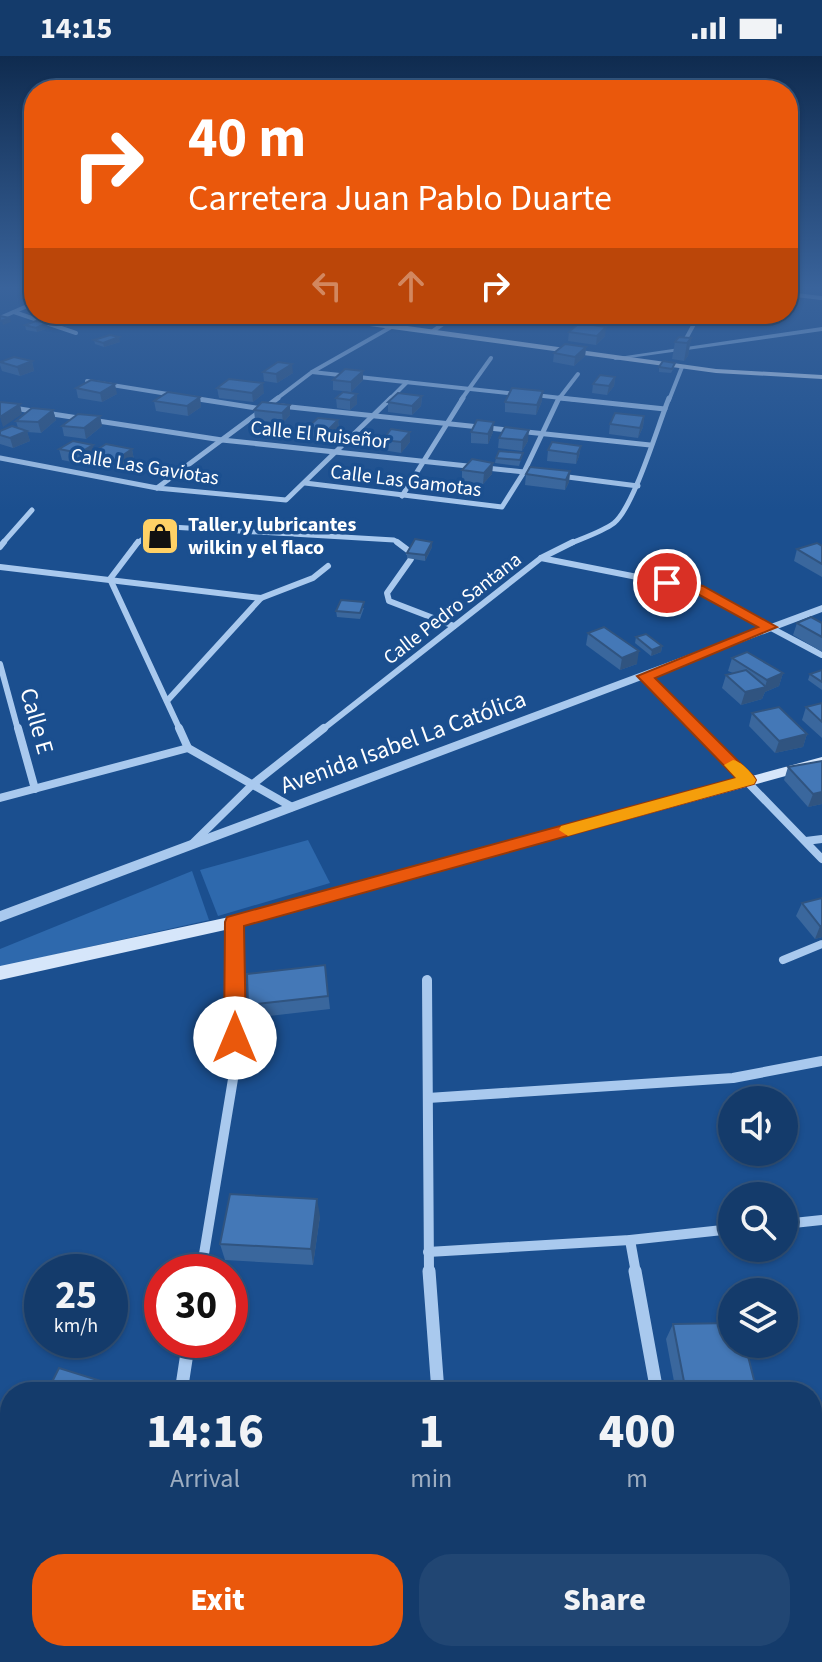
<!DOCTYPE html>
<html lang="en">
<head>
<meta charset="utf-8">
<style>
  :root { --surface:#143b6b; --page:#214673; --text:#f1f3f6; --muted:#9dadc1; --line:#33557e; --accent:#ea580c }
  body { margin:0; font-family:"Source Sans 3",sans-serif; background:var(--page); color:var(--text); height:100vh; display:flex; flex-direction:column; font-size:30px; white-space:nowrap }
  * { box-sizing:border-box; margin:0 }
  p { font-size:26px; color:var(--muted) }
  .icon { flex:none; width:44px; height:44px; fill:none; stroke:currentColor; stroke-width:2; stroke-linecap:round; stroke-linejoin:round }
  .map { position:relative; flex:1; overflow:hidden }
  .side { position:absolute; left:0px; top:1326px; width:822px; height:280px; display:flex; flex-direction:column; background:var(--surface); border-radius:32px 32px 0 0; box-shadow:0 2px 6px #0004,0 0 0 2px var(--line) }
  .side>* { flex:none }
  .banner { position:absolute; left:24px; top:24px; width:774px; height:244px; border-radius:32px; box-shadow:0 2px 6px #0004,0 0 0 2px var(--line); background:#ea580c; color:#fff; overflow:hidden }
  .fabs { position:absolute; left:718px; top:1030px; display:grid; gap:16px }
  .fabs a { display:grid; place-items:center; width:80px; height:80px; border-radius:50%; background:var(--surface); box-shadow:0 2px 6px #0004,0 0 0 2px var(--line); font-size:40px }
  .speed { position:absolute; left:24px; top:1198px; display:flex; gap:16px; font-size:40px; font-weight:700; text-align:center }
  .speed>* { display:grid; place-content:center; width:104px; height:104px; border-radius:50%; background:var(--surface); box-shadow:0 2px 6px #0004,0 0 0 2px var(--line); line-height:1 }
  .speed small { font-size:20px; font-weight:400 }
  .speed .limit { border:12px solid #d22; background:#fff; color:#111 }
  .pin { position:absolute; display:grid; place-items:center; width:68px; height:68px; color:#fff; margin:-34px; border:4px solid #fff; border-radius:50%; box-shadow:0 2px 8px #0007 }
  .me { position:absolute; width:88px; margin:-44px; rotate:0deg; stroke-linejoin:round; filter:drop-shadow(0 0 6px #0008) }
  .turn { display:flex; align-items:center; gap:28px; height:168px; padding:0 32px; font-size:36px }
  .turn .icon { width:104px; height:104px; stroke-width:2.5 }
  .turn b { display:block; font-size:56px; line-height:68px }
  .lanes { display:flex; align-items:center; height:76px; padding:0 32px; background:#0003; justify-content:center; gap:40px; direction:ltr }
  .lanes .off { opacity:.35 }
  .eta { display:flex; justify-content:space-evenly; align-items:center; height:136px; text-align:center }
  .eta b { font-size:48px; font-weight:800; line-height:56px }
  .action { display:flex; gap:16px; margin-top:auto; padding:16px 32px }
  .action a { flex:1; height:92px; border-radius:32px; background:var(--accent); color:#fff; font-size:32px; font-weight:800; line-height:92px; text-align:center }
  .action a+a { background:var(--page); color:var(--text) }
  .status { display:flex; justify-content:space-between; align-items:center; height:56px; padding:0 40px; background:var(--surface); direction:ltr }
  .status svg { height:22px; fill:currentColor }
  .map>svg:first-child { display:block }
  .green { fill:#2e69ad }
  .lines { fill:none; stroke-linecap:round; stroke-linejoin:round }
  .service { stroke:#a9c9ee; stroke-width:3 }
  .minor-far5 { stroke:#a9c9ee; stroke-width:4 }
  .minor-far4 { stroke:#a9c9ee; stroke-width:5 }
  .minor-far3 { stroke:#a9c9ee; stroke-width:6 }
  .minor-far2 { stroke:#a9c9ee; stroke-width:8 }
  .minor-far1 { stroke:#a9c9ee; stroke-width:10 }
  .minor { stroke:#a9c9ee; stroke-width:13 }
  .tertiary { fill:#a9c9ee; fill-rule:evenodd }
  .secondary { fill:#d6e6fa; fill-rule:evenodd }
  .wall { fill:#3a679d }
  .shaded-wall { fill:#305480 }
  .building { fill:#4478b7; stroke:#305480; stroke-width:2 }
  .route { fill:#ea580c; stroke:#983908; stroke-width:2 }
  .slow { fill:#f59e0b }
  .labels { text-anchor:middle; stroke-width:7; stroke-linejoin:round; paint-order:stroke }
  .far-street-label { font-size:20px; fill:#fff; stroke:#1b4f8f }
  .far-poi-label { font-size:20px; font-weight:bold; fill:#fff; stroke:#1b4f8f; text-anchor:start }
  .street-label { font-size:24px; fill:#fff; stroke:#1b4f8f }
</style>
</head>
<body>
<div class="status"><b>14:15</b><svg viewBox="0 0 49 12"><path d="M0 12V9h3v3zM5 12V6h3v6zM10 12V3h3v9zM15 12V0h3v12zM26 1h20v11H26zM47 4h2v5h-2z"/></svg></div>
<div class="map">
<svg width="822" height="1606" viewBox="0 0 822 1606">
  <rect width="100%" height="100%" fill="#1b4f8f"/>
  <g class="green">
    <path d="M308 784 330 827 218 860 200 814Z"/>
    <path d="M192 815 209 864 0 911V893Z"/>
  </g>
  <g class="lines">
    <path class="service" d="M393 270 410 258"/>
    <g class="minor-far5">
      <path d="M788 238 821 242"/>
      <path d="M14 256 76 277"/>
      <path d="M520 258 562 264 585 258"/>
      <path d="M0 262 34 247"/>
      <path d="M433 275 457 258"/>
      <path d="M682 290 694 268V258"/>
      <path d="M312 316 517 338"/>
      <path d="M87 325 174 339"/>
      <path d="M535 339 578 344"/>
      <path d="M192 342 203 344"/>
      <path d="M275 344 312 316 393 270"/>
      <path d="M389 344 407 326"/>
      <path d="M461 344 491 302"/>
      <path d="M558 344 578 318"/>
      <path d="M669 344 682 311"/>
    </g>
    <g class="minor-far4">
      <path d="M192 342 262 353"/>
      <path d="M560 342 665 353"/>
      <path d="M0 350 222 384 534 417"/>
      <path d="M281 350 650 389"/>
      <path d="M0 402 157 432 286 444 391 342"/>
      <path d="M560 420 638 430"/>
      <path d="M305 427 502 451 524 416 559 342"/>
      <path d="M157 432 278 342"/>
      <path d="M402 440 463 342"/>
      <path d="M2 488 32 454"/>
      <path d="M136 488 151 477 171 471 394 484 400 488"/>
      <path d="M569 488C583 482 602 476 614 467 634 451 658 369 669 342"/>
    </g>
    <g class="minor-far3">
      <path d="M138 486 110 523 180 674"/>
      <path d="M397 486 409 495 411 503 387 537 389 545 454 570"/>
      <path d="M0 491 4 486"/>
      <path d="M541 502 698 533 822 599"/>
      <path d="M0 511 261 542"/>
      <path d="M0 608 18 674"/>
      <path d="M645 620 697 674"/>
      <path d="M167 645 261 542 313 522 328 510"/>
      <path d="M322 674 541 502 573 486"/>
    </g>
    <g class="minor-far2">
      <path d="M18 672 35 733"/>
      <path d="M179 672 188 692 292 751"/>
      <path d="M695 672 822 803"/>
      <path d="M0 742 188 692"/>
      <path d="M806 785 822 783"/>
      <path d="M193 787 253 728 324 672"/>
      <path d="M234 866V912"/>
      <path d="M783 904 822 888"/>
    </g>
    <g class="minor-far1">
      <path d="M427 924 429 1217"/>
      <path d="M428 1042 733 1022 822 1005"/>
      <path d="M784 1168 822 1164"/>
      <path d="M630 1184 636 1217"/>
      <path d="M428 1196 630 1184 732 1173"/>
      <path d="M201 1216 235 1011 234 910"/>
    </g>
    <g class="minor">
      <path d="M429 1215 438 1336"/>
      <path d="M635 1215 657 1336"/>
      <path d="M181 1336 189 1284"/>
      <path d="M0 1591 31 1606"/>
    </g>
    <g class="tertiary">
      <path d="M822 271V275L615 304 612 302Z"/>
      <path d="M822 549V556L0 866V855Z"/>
    </g>
    <g class="secondary">
      <path d="M281 258 393 268 716 313 822 319V323L716 317Z"/>
      <path d="M822 701V710L234 872 0 924V910L234 860Z"/>
    </g>
  </g>
  <g class="wall">
    <path d="M376 258H403L394 262Z"/>
    <path d="M56 264 80 267 67 271 57 268Z"/>
    <path d="M25 269 48 272 37 276 26 274Z"/>
    <path d="M569 276 605 280 596 289 568 285Z"/>
    <path d="M691 282 688 300 684 305 672 303 675 286Z"/>
    <path d="M94 284 120 286 104 291 95 288Z"/>
    <path d="M586 291 585 300 574 310 553 306 554 297Z"/>
    <path d="M32 305 34 315 20 320 2 315 0 309V306Z"/>
    <path d="M659 311 674 312 671 317 659 316Z"/>
    <path d="M263 316 293 317 277 327 264 325Z"/>
    <path d="M615 321 614 330 607 339 592 337 593 328Z"/>
    <path d="M333 324H363L351 336 333 334Z"/>
    <path d="M76 332 117 338 102 346 78 342Z"/>
    <path d="M217 332 264 337 253 346 219 342Z"/>
    <path d="M357 338V348L350 354 337 352 336 342Z"/>
    <path d="M422 340 421 350 412 359 388 356V346Z"/>
    <path d="M200 341 201 351 188 360 156 355 154 345Z"/>
    <path d="M542 345 536 359 505 356V346Z"/>
    <path d="M290 349V359L283 367 255 364 254 354Z"/>
    <path d="M53 354 56 364 41 377 27 376 30 385 13 392 0 388V375L18 372 16 365Z"/>
    <path d="M100 360 102 370 86 383 64 380 62 370Z"/>
    <path d="M644 360 643 371 638 382 609 378 610 368Z"/>
    <path d="M338 364 339 374 329 384 308 382V371Z"/>
    <path d="M471 376H493L488 388 471 387Z"/>
    <path d="M499 382 528 385 522 395 498 392Z"/>
    <path d="M383 384 410 386 401 397 383 394Z"/>
    <path d="M581 390 579 400 576 408 547 405 548 394Z"/>
    <path d="M59 393 94 396 132 393 134 404 118 414 92 409 90 402 82 408 62 404Z"/>
    <path d="M523 397 519 410 495 407 496 402Z"/>
    <path d="M493 407 492 418 483 428 462 425V414Z"/>
    <path d="M570 415 569 426 565 434 525 429 526 418Z"/>
    <path d="M822 490V521L794 505 797 493Z"/>
    <path d="M432 491 425 505 407 502V497Z"/>
    <path d="M364 552 360 563 337 561 336 555Z"/>
    <path d="M797 567H822V596L793 579Z"/>
    <path d="M588 577 637 608 620 614 586 589Z"/>
    <path d="M636 581 662 590 661 596 651 600 635 587Z"/>
    <path d="M732 602 783 617 779 630 765 636 762 643 741 649 722 632 726 619 733 617 728 615Z"/>
    <path d="M822 614V634L808 624 810 618Z"/>
    <path d="M822 647V682L802 664 806 651Z"/>
    <path d="M752 657 807 678 803 691 775 697 749 670Z"/>
    <path d="M822 705V748L808 751 784 724 788 711Z"/>
    <path d="M822 842V881L815 883 796 860 802 847Z"/>
    <path d="M325 909 330 953 251 962 248 949Z"/>
    <path d="M320 1160 313 1209 225 1204 220 1188Z"/>
    <path d="M673 1268 757 1336H676L666 1283Z"/>
  </g>
  <g class="shaded-wall">
    <path d="M10 262 11 266 3 269 2 265Z"/>
    <path d="M79 262 80 267 67 271 66 266Z"/>
    <path d="M47 267 48 272 37 276 36 272Z"/>
    <path d="M606 271 605 280 596 289 597 280Z"/>
    <path d="M119 281 120 286 104 291 103 287Z"/>
    <path d="M691 282 688 300 684 305 687 287Z"/>
    <path d="M586 291 585 300 574 310 575 301Z"/>
    <path d="M32 305 34 315 20 320 17 311Z"/>
    <path d="M292 308 293 317 277 327 276 318Z"/>
    <path d="M363 315V324L351 336V326Z"/>
    <path d="M615 321 614 330 607 339 609 330Z"/>
    <path d="M263 327 264 337 253 346 252 337Z"/>
    <path d="M115 328 117 338 102 346 100 337Z"/>
    <path d="M543 335 542 345 536 359 537 349Z"/>
    <path d="M357 338V348L350 354V344Z"/>
    <path d="M422 340 421 350 412 359V350Z"/>
    <path d="M200 341 201 351 188 360 187 350Z"/>
    <path d="M20 348 22 358 3 371 0 361Z"/>
    <path d="M290 349V359L283 367 282 357Z"/>
    <path d="M53 354 56 364 41 377 38 366Z"/>
    <path d="M100 360 102 370 86 383 84 372Z"/>
    <path d="M644 360 643 371 638 382 640 372Z"/>
    <path d="M338 364 339 374 329 384 328 374Z"/>
    <path d="M494 366 493 376 488 388V378Z"/>
    <path d="M529 374 528 385 522 395 523 384Z"/>
    <path d="M27 375 30 385 13 392 10 382Z"/>
    <path d="M410 376V386L401 397V386Z"/>
    <path d="M93 389 95 399H89L90 402 82 408 79 397Z"/>
    <path d="M581 390 579 400 576 408 577 398Z"/>
    <path d="M132 393 134 404 118 414 116 404Z"/>
    <path d="M493 407 492 418 483 428 484 417Z"/>
    <path d="M570 415 569 426 565 434 566 424Z"/>
    <path d="M432 486V491L425 505V499Z"/>
    <path d="M662 590 661 596 651 600 652 594Z"/>
    <path d="M639 595 637 608 620 614 622 602Z"/>
    <path d="M783 617 779 630 765 636 762 643 741 649 745 636 765 631 767 624Z"/>
    <path d="M807 678 803 691 775 697 779 685Z"/>
    <path d="M822 736V748L808 751 813 738Z"/>
    <path d="M820 870H822V881L815 883Z"/>
    <path d="M317 1143 320 1160 313 1209 311 1193Z"/>
  </g>
  <g class="building">
    <path d="M788 236 796 237 792 242H788Z"/>
    <path d="M69 259 79 262 66 266 56 264Z"/>
    <path d="M0 260 10 262 0 265Z"/>
    <path d="M36 265 47 267 36 272 25 269Z"/>
    <path d="M579 267 606 271 597 280 569 276Z"/>
    <path d="M110 279 119 281 103 287 94 284Z"/>
    <path d="M679 281 691 282 687 287 675 286Z"/>
    <path d="M565 288 586 291 575 301 554 297Z"/>
    <path d="M14 301 32 305 17 311 0 306Z"/>
    <path d="M663 305 675 307 672 313 659 311Z"/>
    <path d="M278 306 292 308 276 318 263 316Z"/>
    <path d="M345 313 363 315 351 326 333 324Z"/>
    <path d="M600 319 615 321 609 330 593 328Z"/>
    <path d="M229 323 263 327 252 337 217 332Z"/>
    <path d="M91 324 115 328 100 337 76 332Z"/>
    <path d="M512 332 543 335 537 349 505 346Z"/>
    <path d="M168 336 200 341 187 350 154 345Z"/>
    <path d="M343 336 357 338 350 344 336 342Z"/>
    <path d="M398 337 422 340 412 350 388 346Z"/>
    <path d="M0 346 20 348 0 361Z"/>
    <path d="M262 346 290 349 282 357 254 354Z"/>
    <path d="M32 352 53 354 38 366 16 365Z"/>
    <path d="M615 357 644 360 640 372 610 368Z"/>
    <path d="M78 358 100 360 84 372 62 370Z"/>
    <path d="M318 362 338 364 328 374 308 371Z"/>
    <path d="M477 364 494 366 488 378 471 376Z"/>
    <path d="M12 370 27 375 10 382 0 379V375Z"/>
    <path d="M505 371 529 374 523 384 499 382Z"/>
    <path d="M391 373 410 376 401 386 383 384Z"/>
    <path d="M73 385 93 389 79 397 59 393Z"/>
    <path d="M552 386 581 390 577 398 548 394Z"/>
    <path d="M106 388 132 393 116 404 89 399Z"/>
    <path d="M499 395 523 397 520 404 496 402Z"/>
    <path d="M472 403 493 407 484 417 462 414Z"/>
    <path d="M530 411 570 415 566 424 526 418Z"/>
    <path d="M415 483 432 486 425 499 407 497Z"/>
    <path d="M817 487 822 490V508L797 493Z"/>
    <path d="M341 544 364 546 360 557 336 555Z"/>
    <path d="M811 561 822 567V581L797 567Z"/>
    <path d="M604 571 639 595 622 602 588 577Z"/>
    <path d="M646 578 662 590 652 594 636 581Z"/>
    <path d="M747 596 783 617 767 624 732 602Z"/>
    <path d="M746 614 766 631 745 636 726 619Z"/>
    <path d="M822 614V626L810 618Z"/>
    <path d="M822 647V666L806 651Z"/>
    <path d="M779 651 807 678 779 685 752 657Z"/>
    <path d="M822 705V736L813 738 788 711Z"/>
    <path d="M822 842V870H820L802 847Z"/>
    <path d="M325 909 328 940 248 949 247 918Z"/>
    <path d="M230 1138 317 1143 311 1193 220 1188Z"/>
    <path d="M732 1267V1288H745L757 1336H686L673 1268Z"/>
    <path d="M59 1312 136 1336H47Z"/>
  </g>
  <linearGradient id="sky" x2="0" y2="1"><stop stop-color="#0f2b4f"/><stop offset="0.51" stop-color="#39639b"/><stop offset="1" stop-color="#39639b" stop-opacity="0"/></linearGradient>
  <rect width="822" height="454" fill="url(#sky)"/>
  <path class="route" d="M667 523 703 530 777 571 655 622 754 721 756 724 754 728 244 870 246 982 243 988 235 991 227 988 224 982 225 866 227 861 736 722 637 620 758 571 694 536 662 530V524Z"/>
  <path class="slow" d="M733 704C742 706 751 716 756 724L754 728 568 780 559 774 561 770 736 722 724 709Z"/>
  <defs>
    <g id="shop-square" transform="scale(2)"><rect x="-9" y="-9" width="18" height="18" rx="4" fill="#ffd166" stroke="#1b4f8f"/><path d="M-5-2.5h2.3a2.7 3.5 0 0 1 5.4 0H5L5.5 6h-11ZM-1.5-2.5h3a1.5 2.3 0 0 0-3 0Z" fill="#111"/></g>
  </defs>
  <g fill-rule="evenodd">
    <use href="#shop-square" x="160" y="480"/>
  </g>
  <g class="labels">
    <g class="far-street-label">
      <text transform="translate(320 378) rotate(6)" y="7">Calle El Ruiseñor</text>
      <text transform="translate(145 410) rotate(9)" y="7">Calle Las Gaviotas</text>
      <text transform="translate(406 424) rotate(7)" y="7">Calle Las Gamotas</text>
      <text transform="translate(452 552) rotate(-38)" y="7">Calle Pedro Santana</text>
    </g>
    <g class="far-poi-label">
      <text x="188" y="475">Taller y lubricantes<tspan x="188" dy="23">wilkin y el flaco</tspan></text>
    </g>
    <g class="street-label">
      <text transform="translate(37 665) rotate(74)" y="8">Calle E</text>
      <text transform="translate(403 686) rotate(-20)" y="8">Avenida Isabel La Católica</text>
    </g>
  </g>
</svg>
<div class="fabs">
<a><svg class="icon" aria-label="sound" viewBox="0 0 24 24"><path d="M4 9h4l5-4v14l-5-4H4zM17 9q2 3 0 6"/></svg></a>
<a><svg class="icon" aria-label="search" viewBox="0 0 24 24"><circle cx="10" cy="10" r="6"/><path d="M15 15l6 6"/></svg></a>
<a><svg class="icon" aria-label="layers" viewBox="0 0 24 24"><path d="M12 4l9 5-9 5-9-5zM3 14l9 5 9-5"/></svg></a>
</div>
<div class="speed"><div>25<small>km/h</small></div><div class="limit">30</div></div>
<div class="pin" style="left:667px;top:527px;background:#d93025"><svg class="icon" aria-label="arrive" viewBox="0 0 24 24"><path d="M6 21V4h12l-3 4 3 4H6"/></svg></div>
<svg class="me" style="left:235px;top:982px" viewBox="-20 -20 40 40"><circle r="19" fill="#fff"/><path d="M0-13L10 11 0 6-10 11z" fill="#ea580c"/></svg>
<div class="banner">
<div class="turn"><svg class="icon" aria-label="right" viewBox="0 0 24 24"><path d="M7 20v-9h11M14 6l5 5-5 5"/></svg><div><b>40 m</b>Carretera Juan Pablo Duarte</div></div>
<div class="lanes"><svg class="icon off" aria-label="left" viewBox="0 0 24 24"><path d="M17 20v-9H6M10 6l-5 5 5 5"/></svg><svg class="icon off" aria-label="ahead" viewBox="0 0 24 24"><path d="M12 20V5M6 11l6-6 6 6"/></svg><svg class="icon" aria-label="right" viewBox="0 0 24 24"><path d="M7 20v-9h11M14 6l5 5-5 5"/></svg></div>
</div>
<section class="side">
<div class="eta">
<div><b>14:16</b><p>Arrival</p></div>
<div><b>1</b><p>min</p></div>
<div><b>400</b><p>m</p></div>
</div>
<div class="action"><a>Exit</a><a>Share</a></div>
</section>
</div>
</body>
</html>
